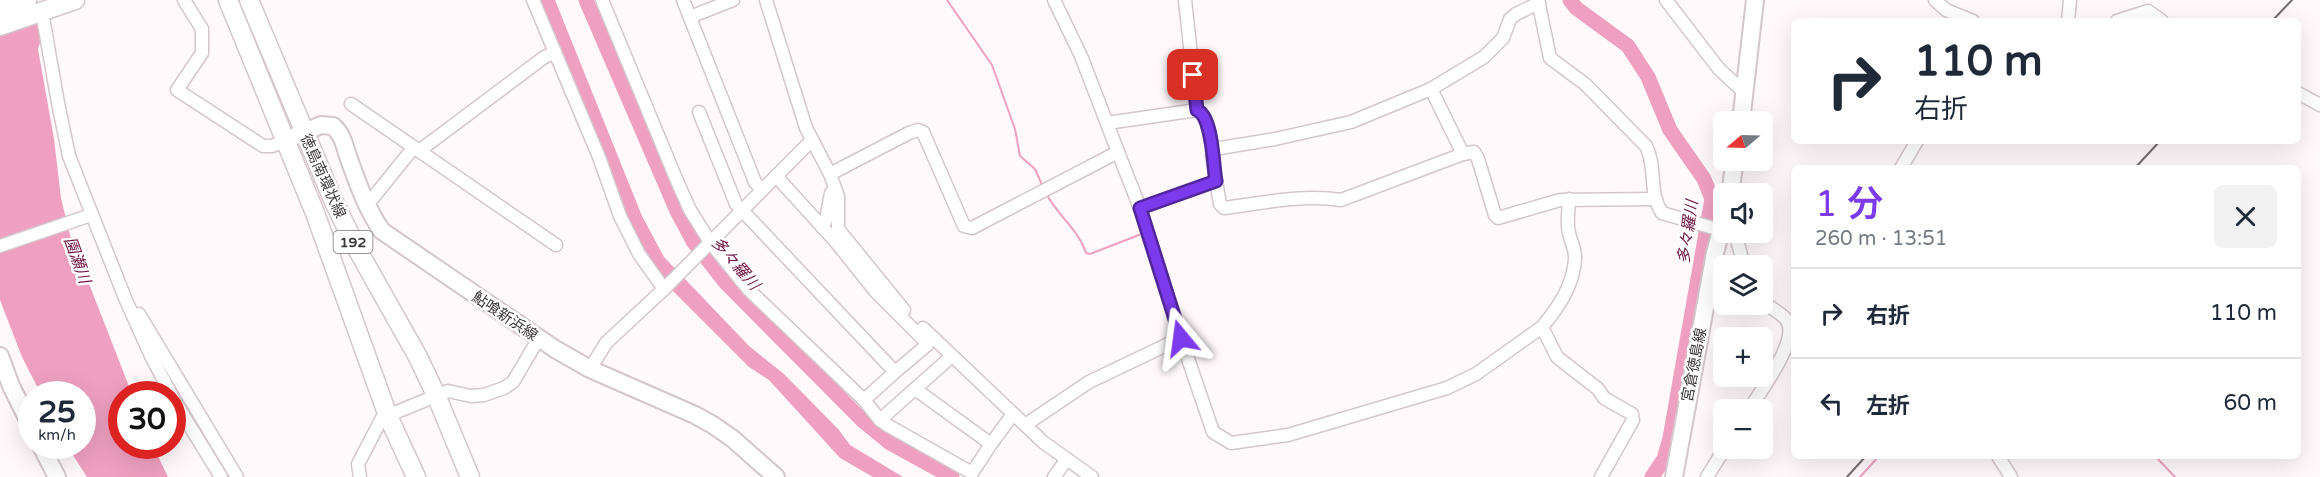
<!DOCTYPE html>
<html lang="ja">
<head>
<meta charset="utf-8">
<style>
  :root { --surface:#fff; --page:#f2f2f3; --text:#1f2937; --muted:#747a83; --line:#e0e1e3; --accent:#7c3aed }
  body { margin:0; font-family:"Varela Round","Noto Sans JP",sans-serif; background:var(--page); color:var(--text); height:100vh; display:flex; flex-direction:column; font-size:22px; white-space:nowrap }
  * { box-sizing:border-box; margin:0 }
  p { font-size:20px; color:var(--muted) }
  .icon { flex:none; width:33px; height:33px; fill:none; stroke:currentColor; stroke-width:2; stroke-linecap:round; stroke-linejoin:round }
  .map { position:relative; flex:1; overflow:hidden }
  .details { position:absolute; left:1791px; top:165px; width:510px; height:294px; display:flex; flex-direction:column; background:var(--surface); border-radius:9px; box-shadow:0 6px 24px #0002 }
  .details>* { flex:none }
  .guide { position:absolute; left:1791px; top:18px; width:510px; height:126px; border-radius:9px; box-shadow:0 6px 24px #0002; background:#fff; color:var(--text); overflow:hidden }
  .needle { width:39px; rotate:251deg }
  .tools { position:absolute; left:1713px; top:111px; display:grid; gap:12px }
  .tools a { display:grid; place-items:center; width:60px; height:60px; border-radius:9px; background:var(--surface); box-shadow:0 6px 24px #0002; font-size:30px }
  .speed { position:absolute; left:18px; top:381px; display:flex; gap:12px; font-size:30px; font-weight:700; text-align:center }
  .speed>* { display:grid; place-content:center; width:78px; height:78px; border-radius:50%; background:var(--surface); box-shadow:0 6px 24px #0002; line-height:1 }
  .speed small { font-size:15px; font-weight:400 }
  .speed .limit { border:9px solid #d22; background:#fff; color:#111 }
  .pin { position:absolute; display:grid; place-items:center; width:51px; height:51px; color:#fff; margin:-26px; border-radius:12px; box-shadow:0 3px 9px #0006 }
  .me { position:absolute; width:66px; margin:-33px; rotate:344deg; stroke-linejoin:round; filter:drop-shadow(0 0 4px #0008) }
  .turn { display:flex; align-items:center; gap:21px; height:126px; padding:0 24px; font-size:27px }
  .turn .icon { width:78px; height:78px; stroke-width:2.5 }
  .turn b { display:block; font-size:42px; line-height:51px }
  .round { display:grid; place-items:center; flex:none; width:63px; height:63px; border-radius:9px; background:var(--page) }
  .summary { display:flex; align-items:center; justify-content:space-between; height:102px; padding:0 24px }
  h1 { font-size:36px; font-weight:600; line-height:45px; color:var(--accent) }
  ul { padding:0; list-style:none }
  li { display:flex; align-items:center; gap:18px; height:90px; padding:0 24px; border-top:2px solid var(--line) }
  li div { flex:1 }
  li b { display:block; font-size:22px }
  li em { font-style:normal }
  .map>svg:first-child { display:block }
  .water { fill:#efa0c0 }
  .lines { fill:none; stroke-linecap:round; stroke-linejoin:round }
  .stream { stroke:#efa0c0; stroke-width:2 }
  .river { stroke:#efa0c0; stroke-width:15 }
  .minor-casing { stroke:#d4c7cc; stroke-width:15 }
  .major-casing { stroke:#d4c7cc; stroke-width:20 }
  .highway-casing { stroke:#d4c7cc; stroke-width:21 }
  .minor { stroke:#fff; stroke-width:12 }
  .major { stroke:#fff; stroke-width:16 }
  .highway { stroke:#fff; stroke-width:18 }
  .rail { stroke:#746e70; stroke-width:2 }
  .route-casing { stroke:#51269a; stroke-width:15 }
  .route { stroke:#7c3aed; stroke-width:10 }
  .labels { text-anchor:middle; stroke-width:5; stroke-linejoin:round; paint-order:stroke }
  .shield { fill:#fff; stroke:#787475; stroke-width:1.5 }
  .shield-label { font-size:14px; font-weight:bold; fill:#3e383a }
  .street-label { font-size:15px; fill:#3e383a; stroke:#fff }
  .water-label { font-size:16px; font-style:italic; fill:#701545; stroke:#fff }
</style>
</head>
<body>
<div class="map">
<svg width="2320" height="477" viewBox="0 0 2320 477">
  <rect width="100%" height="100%" fill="#fff9fb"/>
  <g class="water">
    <path d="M0 0H33L42 36 38 49 54 139 61 198 70 235 132 394H122V446H153L168 477H87L67 446H82V394H41L22 357 0 300Z"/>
    <path d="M537 0H555L642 216 664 257 749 346 784 374 839 430 850 445 903 477H873L840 458 769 380 749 367 673 291 643 254 623 214Z"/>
  </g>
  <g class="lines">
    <g class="stream">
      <path d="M947 0 992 65 1015 129 1020 156 1035 169 1043 187"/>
      <path d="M1047 195C1058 216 1079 230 1086 253L1090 254 1144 233"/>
      <path d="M2155 456 2175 477"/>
      <path d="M1860 477 1879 456"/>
    </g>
    <g class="river">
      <path d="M586 0 677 211 693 241 726 283 863 421 890 443 952 477"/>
      <path d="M1570 0 1576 8 1628 46 1648 77 1670 130 1704 179 1712 199 1670 438 1664 459 1652 477"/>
    </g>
    <g class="minor-casing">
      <g id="minor">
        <path d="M184 0 202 29V53L177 90 263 146H272L286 140"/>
        <path d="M533 0 599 157 620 216 639 254 664 289"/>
        <path d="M602 0 677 181 690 210 710 242 749 290 864 400 895 372"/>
        <path d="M683 0 755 182 762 190"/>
        <path d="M766 0 806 128 830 174 835 188 838 196V229L904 310"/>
        <path d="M1538 0 1550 58 1585 84 1646 146C1657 167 1648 192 1662 213L1720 230"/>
        <path d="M1666 0 1719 69 1745 93"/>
        <path d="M1935 0 1946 10 1973 21"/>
        <path d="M42 12 58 103 69 156 125 298 151 356 171 394"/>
        <path d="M690 17 733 0"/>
        <path d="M2068 21 2070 0"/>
        <path d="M2117 21 2148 11 2162 21"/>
        <path d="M2298 93 2320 105"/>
        <path d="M351 104 556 245"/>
        <path d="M1197 110C1211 117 1207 137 1214 149L1275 139 1351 122 1431 89 1484 57 1503 38 1510 19 1516 14 1539 3"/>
        <path d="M699 112 736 204 895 372 927 345V343L876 292 836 242 776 176"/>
        <path d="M1107 123 1197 110 1185 0"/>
        <path d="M419 151 543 58 555 52"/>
        <path d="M1118 152 1140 208 1216 181 1212 155 1214 149"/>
        <path d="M1463 154 1474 152 1478 159 1495 215 1498 218 1560 200 1655 199"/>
        <path d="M1901 168 1917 141"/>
        <path d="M830 174 909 133 918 130 923 132 964 226 972 228 1118 152 1081 56 1054 0"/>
        <path d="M1216 181 1220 204 1224 208C1263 203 1302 194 1341 200L1463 154 1431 89"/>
        <path d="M366 201 372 199 414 147"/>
        <path d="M822 227 826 220 831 193"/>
        <path d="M1735 232 1744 266"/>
        <path d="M0 246 91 215"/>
        <path d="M139 314 237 477"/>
        <path d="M1542 327C1558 308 1573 286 1575 260 1576 250 1571 242 1569 233 1566 222 1569 210 1569 199"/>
        <path d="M923 328 1043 442 1092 477"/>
        <path d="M1181 338 1213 432 1231 443 1288 435 1447 388 1476 374 1542 327 1557 357 1598 389 1604 398 1632 414 1633 420 1601 477"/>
        <path d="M590 369 606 343 664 289 812 140"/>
        <path d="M915 389 991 444 1013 414"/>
        <path d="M172 397 221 477"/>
        <path d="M864 400 880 420 952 356"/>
        <path d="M1749 410C1760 391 1803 337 1785 318 1779 312 1770 307 1762 302"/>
        <path d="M880 420 887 425 972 473 991 444"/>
        <path d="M1025 425 1089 382 1181 338 1140 208"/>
        <path d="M1998 456 2011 477"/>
        <path d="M360 477 358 464 382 418 448 391 471 396 484 395 504 388 513 382 539 338"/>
        <path d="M1054 477 1067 459"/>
        <path d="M1707 477 1725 448"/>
      </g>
    </g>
    <g class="major-casing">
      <g id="major">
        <path d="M1741 122 1755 0"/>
        <path d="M286 140 321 125 333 126C344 136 344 146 349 159 358 184 367 210 382 231L555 349 590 369 695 415 713 425 733 439 776 477"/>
        <path d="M1730 194 1735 160"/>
        <path d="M0 356 11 386 32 428"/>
        <path d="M41 446 57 477"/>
        <path d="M1674 477 1715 253 1724 219"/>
      </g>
    </g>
    <g class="highway-casing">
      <g id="highway">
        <path d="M228 0 315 213 388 416 416 477"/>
        <path d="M249 0 334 202 356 247 418 357 436 395 470 477"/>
        <path d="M0 9 27 0"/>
        <path d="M0 26 75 0"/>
      </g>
    </g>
    <use href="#minor" class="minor"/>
    <use href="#major" class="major"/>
    <use href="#highway" class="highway"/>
    <g class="rail">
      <path d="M2272 21 2292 0"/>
      <path d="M2135 168 2160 141"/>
      <path d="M1847 477 1866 456"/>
    </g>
  </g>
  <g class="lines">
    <g class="route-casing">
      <path id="route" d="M1181 338 1140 208 1216 181C1213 166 1213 117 1197 110L1193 75"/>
    </g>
    <use href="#route" class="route"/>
  </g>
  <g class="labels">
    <rect class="shield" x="333.5" y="231" width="39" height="22" rx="4.5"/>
    <g class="shield-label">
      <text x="353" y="247">192</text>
    </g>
    <g class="street-label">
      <text transform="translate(323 176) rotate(66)" y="5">徳島南環状線</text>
      <text transform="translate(505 316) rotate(34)" y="5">鮎喰新浜線</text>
      <text transform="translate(1694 365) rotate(-79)" y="5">宮倉徳島線</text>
    </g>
    <g class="water-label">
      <text transform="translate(1687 232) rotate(-82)" y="6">多々羅川</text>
      <text transform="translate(78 260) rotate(70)" y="6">園瀬川</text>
      <text transform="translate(736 263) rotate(49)" y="6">多々羅川</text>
    </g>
  </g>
</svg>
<div class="tools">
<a><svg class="needle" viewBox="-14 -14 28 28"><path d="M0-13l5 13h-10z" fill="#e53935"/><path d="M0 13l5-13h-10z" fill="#747a83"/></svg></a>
<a><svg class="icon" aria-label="sound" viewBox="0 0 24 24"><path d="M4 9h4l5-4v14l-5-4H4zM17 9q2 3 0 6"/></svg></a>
<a><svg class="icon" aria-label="layers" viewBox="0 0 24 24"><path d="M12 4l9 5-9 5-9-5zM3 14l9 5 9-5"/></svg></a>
<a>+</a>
<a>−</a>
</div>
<div class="speed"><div>25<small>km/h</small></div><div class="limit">30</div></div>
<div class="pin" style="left:1193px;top:75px;background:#d93025"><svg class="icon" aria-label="arrive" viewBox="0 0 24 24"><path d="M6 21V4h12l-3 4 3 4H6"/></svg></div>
<svg class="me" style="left:1181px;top:338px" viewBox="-20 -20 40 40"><path d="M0-17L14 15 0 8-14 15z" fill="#7c3aed" stroke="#fff" stroke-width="4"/></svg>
<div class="guide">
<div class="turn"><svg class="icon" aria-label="right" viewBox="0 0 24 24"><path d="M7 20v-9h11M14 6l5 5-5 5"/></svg><div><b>110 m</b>右折</div></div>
</div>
<section class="details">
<div class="summary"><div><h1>1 分</h1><p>260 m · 13:51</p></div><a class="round"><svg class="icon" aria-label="close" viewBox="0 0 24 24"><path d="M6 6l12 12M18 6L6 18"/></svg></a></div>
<ul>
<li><svg class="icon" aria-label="right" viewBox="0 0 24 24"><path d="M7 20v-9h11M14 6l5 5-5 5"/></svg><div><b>右折</b></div><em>110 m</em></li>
<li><svg class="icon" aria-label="left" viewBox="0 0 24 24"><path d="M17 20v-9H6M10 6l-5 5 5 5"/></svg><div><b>左折</b></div><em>60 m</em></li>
</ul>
</section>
</div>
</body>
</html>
